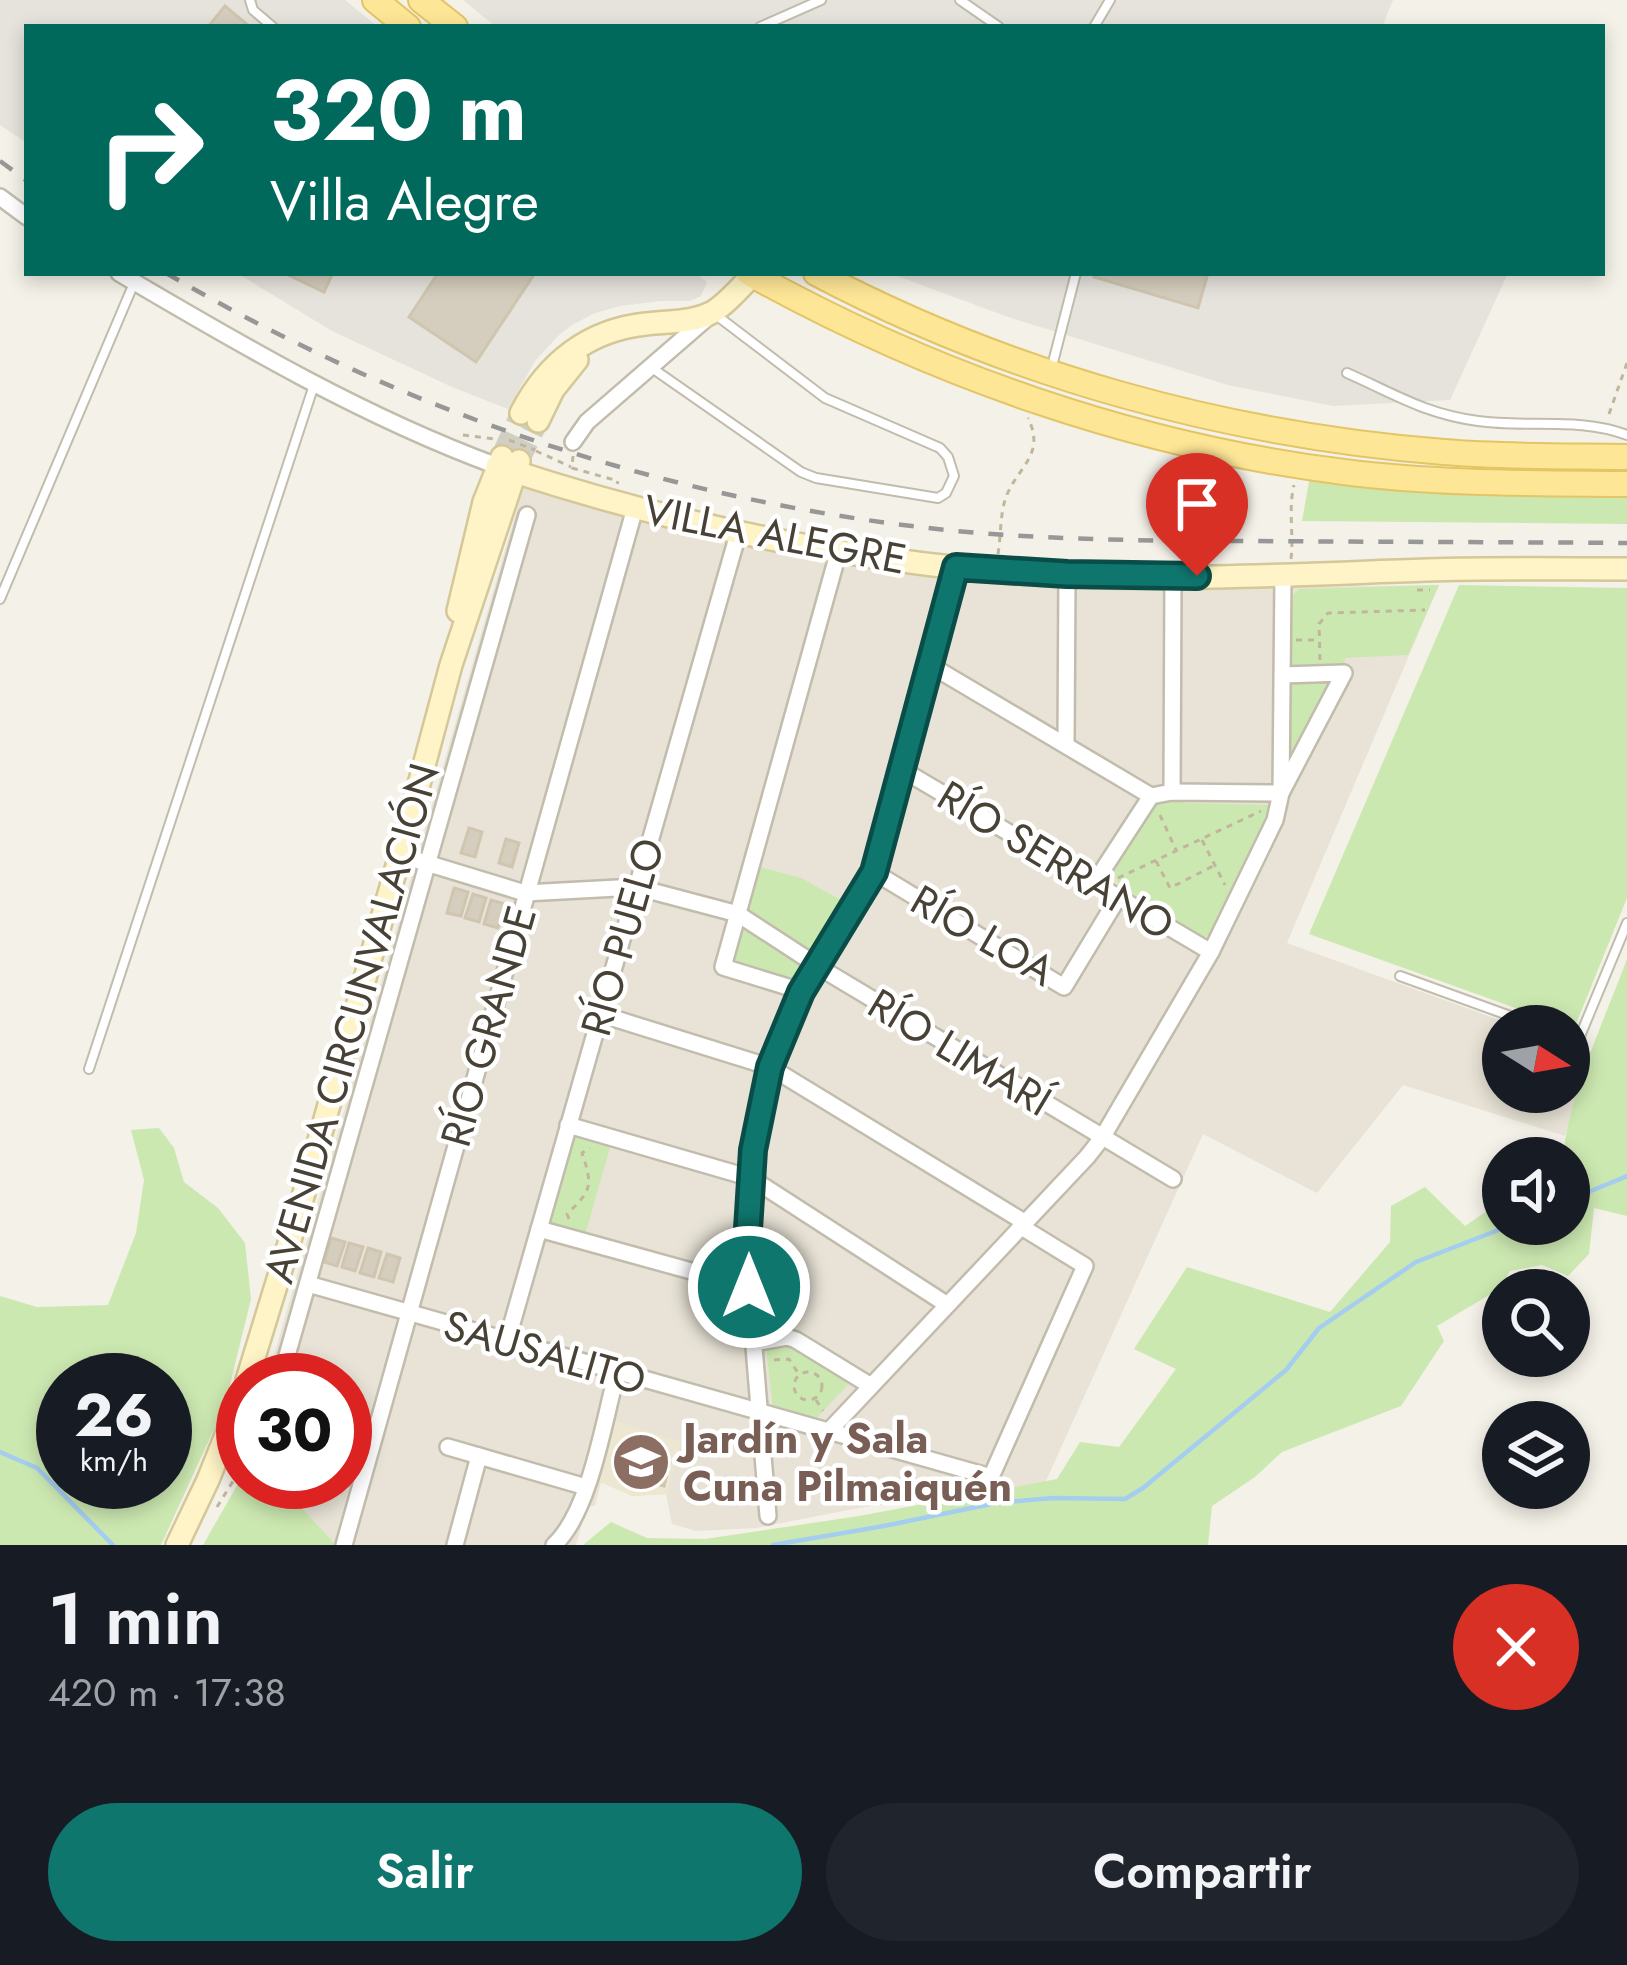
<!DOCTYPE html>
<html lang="es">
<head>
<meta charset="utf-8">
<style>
  :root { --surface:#171b24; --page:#20242c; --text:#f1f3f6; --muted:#9ea1a6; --accent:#0f766e }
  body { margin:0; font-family:Jost,sans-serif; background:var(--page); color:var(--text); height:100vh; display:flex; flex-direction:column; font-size:45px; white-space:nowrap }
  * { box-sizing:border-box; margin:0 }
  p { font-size:39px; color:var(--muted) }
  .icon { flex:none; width:66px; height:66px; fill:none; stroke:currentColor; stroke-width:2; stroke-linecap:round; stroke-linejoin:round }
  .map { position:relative; height:1545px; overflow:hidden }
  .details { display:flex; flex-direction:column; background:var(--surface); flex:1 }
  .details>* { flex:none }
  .top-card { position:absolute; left:24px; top:24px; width:1581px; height:252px; border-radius:0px; box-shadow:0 6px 18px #0003; background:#00695c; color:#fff; overflow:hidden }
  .needle { width:78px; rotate:101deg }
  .buttons { position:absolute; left:1482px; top:1005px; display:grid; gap:24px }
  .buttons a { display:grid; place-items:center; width:108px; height:108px; border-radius:50%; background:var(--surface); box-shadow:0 6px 18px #0003; font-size:60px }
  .speed { position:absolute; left:36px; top:1353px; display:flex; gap:24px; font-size:60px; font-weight:700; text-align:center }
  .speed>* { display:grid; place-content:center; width:156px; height:156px; border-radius:50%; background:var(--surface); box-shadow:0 6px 18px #0003; line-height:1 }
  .speed small { font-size:30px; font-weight:400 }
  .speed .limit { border:18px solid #d22; background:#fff; color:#111 }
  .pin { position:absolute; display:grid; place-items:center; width:102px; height:102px; color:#fff; margin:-123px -51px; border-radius:50% 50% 50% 0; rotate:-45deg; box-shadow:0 0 12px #0007 }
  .pin .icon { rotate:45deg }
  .me { position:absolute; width:132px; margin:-66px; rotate:0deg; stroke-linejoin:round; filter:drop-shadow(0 0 9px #0008) }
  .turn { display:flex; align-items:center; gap:42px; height:252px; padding:0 48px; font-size:54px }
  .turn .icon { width:156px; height:156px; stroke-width:2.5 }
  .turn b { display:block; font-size:84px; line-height:102px }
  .round { display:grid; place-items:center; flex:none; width:126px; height:126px; border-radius:63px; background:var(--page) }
  .head { display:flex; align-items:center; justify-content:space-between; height:204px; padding:0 48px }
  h1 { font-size:72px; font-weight:600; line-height:90px }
  .action { display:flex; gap:24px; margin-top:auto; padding:24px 48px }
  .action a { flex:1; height:138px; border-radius:72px; background:var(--accent); color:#fff; font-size:48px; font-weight:600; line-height:138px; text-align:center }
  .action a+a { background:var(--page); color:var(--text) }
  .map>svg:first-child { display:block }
  .residential { fill:#e8e3d6 }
  .industrial { fill:#e6e2dc }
  .education { fill:#ede7d2 }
  .green { fill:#cce8b1; fill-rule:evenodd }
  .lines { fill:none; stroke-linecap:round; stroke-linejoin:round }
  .stream { stroke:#a4cdf0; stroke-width:4.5 }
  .building { fill:#d5cdbd; stroke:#d0c6b0; stroke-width:3 }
  .secondary-tunnel { stroke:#d1cec4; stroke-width:21; stroke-dasharray:21 10; stroke-linecap:butt }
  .service-casing { stroke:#c2bcad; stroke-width:12 }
  .minor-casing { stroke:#c2bcad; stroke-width:20 }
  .secondary-casing { stroke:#d4c798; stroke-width:26 }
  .primary-casing { stroke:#e3c566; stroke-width:28 }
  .path { stroke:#c1b69b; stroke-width:3; stroke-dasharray:6 6; stroke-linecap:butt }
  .service { stroke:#fff; stroke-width:8 }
  .minor { stroke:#fff; stroke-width:15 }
  .secondary { stroke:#fef4c7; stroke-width:21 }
  .primary { stroke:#fee697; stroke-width:24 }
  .rail { stroke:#979797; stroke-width:4.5; stroke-dasharray:15 15; stroke-linecap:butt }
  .path-bridge { stroke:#c1b69b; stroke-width:3; stroke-dasharray:6 6; stroke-linecap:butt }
  .route-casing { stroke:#0a4d48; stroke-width:30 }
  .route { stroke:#0f766e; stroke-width:21 }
  .labels { text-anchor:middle; stroke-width:9; stroke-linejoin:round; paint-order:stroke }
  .street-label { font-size:42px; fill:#474136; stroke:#fff }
  .education-label { font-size:42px; font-weight:bold; fill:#785e54; stroke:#fff; text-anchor:start }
</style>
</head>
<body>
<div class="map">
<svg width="1627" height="1545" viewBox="0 0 1627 1545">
  <rect width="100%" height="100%" fill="#f4f1e8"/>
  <path class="residential" d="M524 484 732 542 963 581 1307 587 1439 585 1287 943 1516 1026H1503V1092H1569V1045L1592 1053 1565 1136 1403 1085 1317 1193 1203 1134 1045 1483 864 1507 756 1528 696 1531 672 1524 666 1494 632 1496 601 1482 595 1506H587L576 1545H336L278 1482H345V1380H267Z"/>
  <g class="industrial">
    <path d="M0 0H345L378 27H27V143L0 125Z"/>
    <path d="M463 0H1393L1382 27H496Z"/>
    <path d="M237 273H695L707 282 701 296 690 301H660L620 306 595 313 572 325 559 335 535 361 508 409 452 387 332 331Z"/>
    <path d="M889 273H1508L1450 400 1333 406 1228 385 1011 318Z"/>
  </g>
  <path class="education" d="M616 1421 681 1442 667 1494 632 1496 600 1482Z"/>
  <g class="green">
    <path d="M1310 476 1520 494 1627 496V524L1302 521Z"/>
    <path d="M1439 585 1408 655 1345 658 1344 668 1291 671V604L1293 595 1299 589Z"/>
    <path d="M1459 585 1627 588V898L1574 1029 1309 934Z"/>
    <path d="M1340 676 1290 769 1291 679Z"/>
    <path d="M1151 796 1187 803 1274 805 1212 934 1204 937 1118 884 1114 872Z"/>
    <path d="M756 866 801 878 845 902 812 957 743 912Z"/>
    <path d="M741 924 803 964 791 984 729 965Z"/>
    <path d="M1627 959V1216L1594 1208 1589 1254 1568 1276 1542 1265 1510 1271 1501 1288 1437 1326 1444 1341 1401 1406 1282 1452 1255 1477 1212 1506 1208 1545H583L611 1522 647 1538 705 1539 859 1516 1057 1479 1080 1442 1119 1447 1176 1369 1134 1349 1187 1267 1330 1312 1390 1242 1391 1206 1425 1187 1465 1226 1503 1200V1224H1569V1158H1563C1568 1097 1605 1018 1627 959Z"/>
    <path d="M159 1128 174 1148 184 1182 218 1208 245 1243 251 1299 225 1405 161 1545H0V1296L37 1307 108 1305 136 1233 144 1180 131 1130ZM63 1380H165V1482H63Z"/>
    <path d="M570 1133 611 1144 585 1235 546 1224Z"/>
    <path d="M791 1344 853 1379 814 1421 773 1410 766 1348Z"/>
    <path d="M243 1475V1482H278L336 1545H203Z"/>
  </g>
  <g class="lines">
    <g class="stream">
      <path d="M1569 1200 1627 1176"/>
      <path d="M0 1452 37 1468 113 1545"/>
      <path d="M773 1545 884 1526 996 1503 1053 1498 1125 1499 1143 1488 1286 1370 1319 1328 1416 1262 1514 1224"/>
    </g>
  </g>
  <g class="building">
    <path d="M225 6 250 27H208Z"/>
    <path d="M284 273H333L324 292Z"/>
    <path d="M438 273H535L476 362 409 317Z"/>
    <path d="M1095 273H1208L1198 308 1094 277Z"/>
    <path d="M469 828 482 832 475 857 461 853Z"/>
    <path d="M506 839 519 843 512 867 499 863Z"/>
    <path d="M454 888 468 892 461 916 447 913Z"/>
    <path d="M473 894 486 898 479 922 465 918Z"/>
    <path d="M491 900 505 904 498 928 484 924Z"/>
    <path d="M331 1238 345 1242 337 1266 324 1262Z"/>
    <path d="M349 1243 363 1247 355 1271 342 1267Z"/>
    <path d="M368 1248 381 1252 374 1277 360 1273Z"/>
    <path d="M387 1254 400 1258 393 1282 379 1278Z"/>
    <path d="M637 1446 659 1451 657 1459 670 1462 664 1486 651 1482 650 1487 617 1477 625 1448 635 1451Z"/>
  </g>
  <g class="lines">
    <g class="secondary-tunnel">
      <path d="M503 453 521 413"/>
      <path d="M519 461 538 421"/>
    </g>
    <g class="service-casing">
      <g id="service">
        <path d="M250 0 253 10 273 27"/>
        <path d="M960 0 999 27"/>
        <path d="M760 27 821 0"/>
        <path d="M1094 27 1110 0"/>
        <path d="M652 368 801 472 816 478 938 498 946 493 954 476 948 457 940 448 825 398 716 315"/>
        <path d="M1051 370 1076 273"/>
        <path d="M1347 373C1395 394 1425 414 1478 421 1528 428 1580 417 1627 435"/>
        <path d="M0 599 134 283"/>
        <path d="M1400 976 1538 1026"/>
        <path d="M1569 1037 1578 1041 1627 923"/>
        <path d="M89 1069 314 385"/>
      </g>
    </g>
    <g class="minor-casing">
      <g id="minor">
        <path d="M0 197 27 217"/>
        <path d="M119 273C241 345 364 417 497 466"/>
        <path d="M573 442 587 422 707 318"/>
        <path d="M930 665 1151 796 1172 792 1281 793 1344 673 1283 675"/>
        <path d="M1066 743 1067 574"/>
        <path d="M901 769 1211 952"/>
        <path d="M1172 792 1173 576"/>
        <path d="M400 855 525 893 636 887 738 914 827 972 1173 1179"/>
        <path d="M874 872 1064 987 1119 896"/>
        <path d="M1095 882 1151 796"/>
        <path d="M801 991 723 967 839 550"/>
        <path d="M600 1014 770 1067 1024 1222"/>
        <path d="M568 1125 751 1178 946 1304"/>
        <path d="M539 1229 749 1287"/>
        <path d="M308 1284 991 1477 1085 1266 1020 1226"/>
        <path d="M507 1341 738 534"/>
        <path d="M754 1343 787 1337 796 1340 871 1386"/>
        <path d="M280 1380 527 515"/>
        <path d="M828 1432 1087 1157 1102 1138 1211 952 1275 820 1281 793 1283 575"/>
        <path d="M448 1447 586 1487"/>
        <path d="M768 1516 749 1287V1229L757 1122 770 1067 789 1016 874 872 956 567"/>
        <path d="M344 1545 635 508"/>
        <path d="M455 1545 479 1456"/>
        <path d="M554 1545C590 1512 604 1420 617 1372"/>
      </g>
    </g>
    <g class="secondary-casing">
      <g id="secondary">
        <path d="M521 413C547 363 588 330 646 324 667 321 691 323 711 313 726 305 740 287 753 275"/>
        <path d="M538 421 553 390 577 360"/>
        <path d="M497 466C653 518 815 554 979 570 1127 584 1277 575 1426 570 1493 568 1560 569 1627 569"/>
        <path d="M458 611 484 502 502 457"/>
        <path d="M247 1380 298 1214 400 855 451 665 519 461"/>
        <path d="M177 1545 208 1480 243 1393"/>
      </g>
    </g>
    <g class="primary-casing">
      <g id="primary">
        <path d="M375 0 408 27"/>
        <path d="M421 0 455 27"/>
        <path d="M749 273C932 375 1136 446 1344 472 1438 484 1533 483 1627 484"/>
        <path d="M816 273C1009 375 1226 435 1444 452 1505 457 1566 456 1627 457"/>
      </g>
    </g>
    <g class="path">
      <path d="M1609 414 1627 363"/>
      <path d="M463 435 495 439"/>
      <path d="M536 451 571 467"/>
      <path d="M573 456 572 468 618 481 617 484"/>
      <path d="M998 554C1001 537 1000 513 1006 497 1018 466 1046 455 1028 418"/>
      <path d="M1291 559C1294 534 1288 510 1294 485"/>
      <path d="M1417 590H1430"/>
      <path d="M1296 640H1317"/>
      <path d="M1320 660 1319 624 1328 613 1425 610"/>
      <path d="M1160 815 1176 850"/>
      <path d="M1202 840 1225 885"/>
      <path d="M1156 861 1170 888 1215 865"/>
      <path d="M1118 878 1261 811"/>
      <path d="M569 1219 567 1214C592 1190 593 1186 582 1153L590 1148"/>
      <path d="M774 1360 789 1359 798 1373"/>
      <circle cx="808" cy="1386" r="14"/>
      <path d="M816 1400 823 1411"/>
      <path d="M235 1466 243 1452"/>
      <path d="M217 1507 243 1465"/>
    </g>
    <use href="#service" class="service"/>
    <use href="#minor" class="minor"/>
    <use href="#secondary" class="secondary"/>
    <use href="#primary" class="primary"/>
    <g class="rail">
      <path d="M0 161 27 181"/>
      <path d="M166 273C405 413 670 501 946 530 1048 540 1151 541 1254 541 1379 542 1503 542 1627 543"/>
    </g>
    <path class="path-bridge" d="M509 440 535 450"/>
  </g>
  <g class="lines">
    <g class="route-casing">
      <path id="route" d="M749 1287 748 1229 753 1150 770 1067 801 992 874 872 956 567 1067 574 1197 576"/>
    </g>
    <use href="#route" class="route"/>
  </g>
  <defs>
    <g id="school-disc" transform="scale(3)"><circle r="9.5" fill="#8d6e63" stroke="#fff"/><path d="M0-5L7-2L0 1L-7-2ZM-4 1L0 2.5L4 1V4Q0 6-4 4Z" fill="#fff"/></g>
  </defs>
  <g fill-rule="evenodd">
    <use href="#school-disc" x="641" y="1462"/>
  </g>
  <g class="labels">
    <g class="street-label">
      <text transform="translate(775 534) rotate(11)" y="15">VILLA ALEGRE</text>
      <text transform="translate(1056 860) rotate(31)" y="15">RÍO SERRANO</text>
      <text transform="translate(983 935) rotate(30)" y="15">RÍO LOA</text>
      <text transform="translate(622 937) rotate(-74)" y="15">RÍO PUELO</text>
      <text transform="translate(351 1023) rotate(-74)" y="15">AVENIDA CIRCUNVALACIÓN</text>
      <text transform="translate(488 1026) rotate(-74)" y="15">RÍO GRANDE</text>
      <text transform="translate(960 1052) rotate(31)" y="15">RÍO LIMARÍ</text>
      <text transform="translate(545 1352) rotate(16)" y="15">SAUSALITO</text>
    </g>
    <g class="education-label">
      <text x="683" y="1453">Jardín y Sala<tspan x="683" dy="48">Cuna Pilmaiquén</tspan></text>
    </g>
  </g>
</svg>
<div class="buttons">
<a><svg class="needle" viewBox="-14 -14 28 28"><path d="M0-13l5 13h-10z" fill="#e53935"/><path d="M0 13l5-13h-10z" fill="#9ea1a6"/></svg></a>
<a><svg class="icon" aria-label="sound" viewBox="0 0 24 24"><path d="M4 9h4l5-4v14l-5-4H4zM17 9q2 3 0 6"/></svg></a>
<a><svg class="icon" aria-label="search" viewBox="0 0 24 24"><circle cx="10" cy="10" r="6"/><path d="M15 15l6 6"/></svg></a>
<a><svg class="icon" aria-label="layers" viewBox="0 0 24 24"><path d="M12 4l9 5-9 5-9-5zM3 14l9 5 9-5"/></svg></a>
</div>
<div class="speed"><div>26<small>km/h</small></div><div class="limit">30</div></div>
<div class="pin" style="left:1197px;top:576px;background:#d93025"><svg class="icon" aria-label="arrive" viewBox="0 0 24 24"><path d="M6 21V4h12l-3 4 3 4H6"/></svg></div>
<svg class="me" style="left:749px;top:1287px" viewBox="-20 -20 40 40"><circle r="17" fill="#0f766e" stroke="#fff" stroke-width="3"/><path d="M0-11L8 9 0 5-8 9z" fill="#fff"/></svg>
<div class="top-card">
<div class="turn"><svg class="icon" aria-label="right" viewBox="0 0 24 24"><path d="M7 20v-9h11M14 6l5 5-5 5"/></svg><div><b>320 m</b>Villa Alegre</div></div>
</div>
</div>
<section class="details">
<div class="head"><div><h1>1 min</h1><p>420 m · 17:38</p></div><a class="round" style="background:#d93025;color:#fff"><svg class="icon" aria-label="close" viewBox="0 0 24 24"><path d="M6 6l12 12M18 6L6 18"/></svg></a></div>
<div class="action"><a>Salir</a><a>Compartir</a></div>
</section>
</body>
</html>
